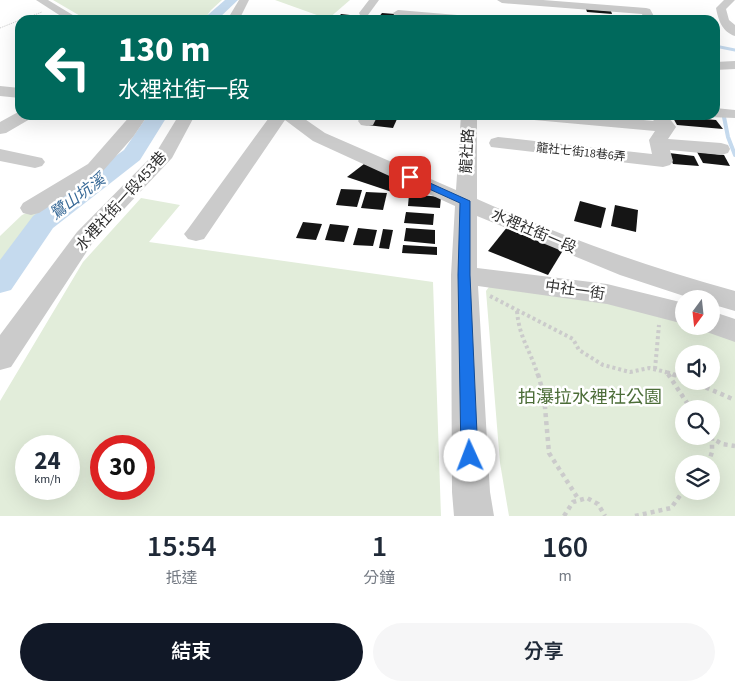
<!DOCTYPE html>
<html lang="zh-TW">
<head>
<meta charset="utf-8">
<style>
  :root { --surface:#fff; --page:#f6f6f7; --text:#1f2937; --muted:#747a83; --accent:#111827 }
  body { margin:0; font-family:"Source Sans 3","Noto Sans TC",sans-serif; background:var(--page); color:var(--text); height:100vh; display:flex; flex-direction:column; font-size:19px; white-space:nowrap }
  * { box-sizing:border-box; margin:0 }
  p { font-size:16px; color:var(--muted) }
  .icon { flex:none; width:28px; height:28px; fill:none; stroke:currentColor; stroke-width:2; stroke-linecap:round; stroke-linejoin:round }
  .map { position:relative; height:516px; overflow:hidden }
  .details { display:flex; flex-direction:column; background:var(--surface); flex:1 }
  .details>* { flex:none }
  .top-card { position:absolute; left:15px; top:15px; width:705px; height:105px; border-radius:15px; box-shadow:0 5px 20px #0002; background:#00695c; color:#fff; overflow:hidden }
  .needle { width:32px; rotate:195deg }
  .tools { position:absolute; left:675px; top:290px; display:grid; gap:10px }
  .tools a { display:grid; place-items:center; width:45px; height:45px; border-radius:50%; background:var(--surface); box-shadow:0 5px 20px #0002; font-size:25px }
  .speed { position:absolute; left:15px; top:435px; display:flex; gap:10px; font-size:25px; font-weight:700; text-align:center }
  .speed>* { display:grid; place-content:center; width:65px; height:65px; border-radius:50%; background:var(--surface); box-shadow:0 5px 20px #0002; line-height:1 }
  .speed small { font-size:12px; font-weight:400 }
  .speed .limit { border:8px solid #d22; background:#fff; color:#111 }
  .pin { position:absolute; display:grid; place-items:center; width:42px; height:42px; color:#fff; margin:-21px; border-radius:10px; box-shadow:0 2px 8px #0006 }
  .me { position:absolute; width:55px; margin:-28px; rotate:358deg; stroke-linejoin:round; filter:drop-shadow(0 0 4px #0008) }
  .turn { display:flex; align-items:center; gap:18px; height:105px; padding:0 20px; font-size:22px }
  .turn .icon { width:65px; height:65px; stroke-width:2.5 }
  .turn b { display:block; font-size:35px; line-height:42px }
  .eta { display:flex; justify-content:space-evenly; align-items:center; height:85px; text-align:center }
  .eta b { font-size:30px; font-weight:600; line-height:35px }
  .button { display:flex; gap:10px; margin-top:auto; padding:10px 20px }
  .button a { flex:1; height:58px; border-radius:30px; background:var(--accent); color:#fff; font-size:20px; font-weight:600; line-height:58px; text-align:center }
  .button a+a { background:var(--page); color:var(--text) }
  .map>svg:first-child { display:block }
  .green { fill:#e2edda; fill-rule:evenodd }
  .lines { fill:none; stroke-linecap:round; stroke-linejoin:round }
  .stream-far1 { stroke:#c5daee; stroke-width:3 }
  .stream { stroke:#c5daee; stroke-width:4 }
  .river { fill:#c5daee; fill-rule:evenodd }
  .building { fill:#151515 }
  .path-far2 { stroke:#cbcbcb; stroke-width:1; stroke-dasharray:1 1; stroke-linecap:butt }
  .path-far1 { stroke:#cbcbcb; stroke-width:4; stroke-dasharray:3 3; stroke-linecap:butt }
  .path { stroke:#cbcbcb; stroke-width:4.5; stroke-dasharray:4 4; stroke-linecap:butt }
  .minor { fill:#cbcbcb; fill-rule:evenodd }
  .route { fill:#1a73e8; stroke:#114b97 }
  .labels { text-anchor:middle; stroke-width:5; stroke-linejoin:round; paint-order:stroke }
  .far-street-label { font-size:12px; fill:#2e2e2e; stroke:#fff }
  .street-label { font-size:15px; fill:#2e2e2e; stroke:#fff }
  .water-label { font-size:16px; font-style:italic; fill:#366896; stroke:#fff }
  .near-park-label { font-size:18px; fill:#4c6d38; stroke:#fff }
</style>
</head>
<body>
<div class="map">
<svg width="735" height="516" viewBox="0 0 735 516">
  <rect width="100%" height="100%" fill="#fff"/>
  <g class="green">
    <path d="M53 0H222L211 10 204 20H91L82 17Z"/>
    <path d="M275 0H350L328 19Z"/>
    <path d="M64 196 30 223 0 264V236L22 215Z"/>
    <path d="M141 198 180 205 149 242 433 282 441 516H0V401L83 262ZM69 446V489H26V446ZM144 446V489H101V446Z"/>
    <path d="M491 284 643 309 684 322V326H698L735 338V516H509L500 463 486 291ZM684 354H711V381H684ZM684 409H711V436H684ZM684 464H711V491H684Z"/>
  </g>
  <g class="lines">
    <path class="stream-far1" d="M715 46 735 50"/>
    <path class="stream" d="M724 117 728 137 735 155"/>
    <g class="river">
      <path d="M225 0H238L217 20H202Z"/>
      <path d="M148 115H168L140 160 53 228 11 290 0 293V260L33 216 124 150Z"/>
    </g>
  </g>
  <g class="building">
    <path d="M586 9 611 11 612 14 587 12Z"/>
    <path d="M382 13 395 14 391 19 378 18Z"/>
    <path d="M341 14 359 16 355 20H336Z"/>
    <path d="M417 115H443L442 120 416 118Z"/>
    <path d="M372 116 397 119 393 128 367 125Z"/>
    <path d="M672 116 716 120 723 129 677 125Z"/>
    <path d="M697 152 724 155 730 166 703 163Z"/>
    <path d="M669 153 694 156 699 166 673 164Z"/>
    <path d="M364 164 407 178 392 192 347 177Z"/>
    <path d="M341 189 362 190 357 207 336 205Z"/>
    <path d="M366 192 387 193 383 210 361 208Z"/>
    <path d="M409 194 441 197 440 208 408 206Z"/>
    <path d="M580 201 606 208 601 228 574 221Z"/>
    <path d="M615 205 638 210 636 232 611 226Z"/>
    <path d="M406 212 434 214 433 225 404 223Z"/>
    <path d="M303 222 322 224 316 240 296 238Z"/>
    <path d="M330 224 349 226 344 242 325 240Z"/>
    <path d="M508 226 565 247 548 275 488 251Z"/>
    <path d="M358 228 377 230 373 246 353 245Z"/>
    <path d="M406 228 435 230V244L404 241Z"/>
    <path d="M383 229 393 230 389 249 379 248Z"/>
    <path d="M403 245 437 247V255L402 253Z"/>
  </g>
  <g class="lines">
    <g class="path-far2">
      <path d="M21 20 42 12"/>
      <path d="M0 28 20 20"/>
    </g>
    <g class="path-far1">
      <path d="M490 296 573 339 579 350 603 365 630 372 649 368 666 372 668 376"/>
      <path d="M517 311C519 338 531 351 538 376"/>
      <path d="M655 369 659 325"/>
      <path d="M667 372 676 376"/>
    </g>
    <g class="path">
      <path d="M538 374 544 396 549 453 579 500"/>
      <path d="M668 374 691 409"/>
      <path d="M673 374 684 379"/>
      <path d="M691 381 735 400"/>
      <path d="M708 464 712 452V438L722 444 735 446"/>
      <path d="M564 516 573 502 587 498 598 504 605 516"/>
      <path d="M635 516 671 508 684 490"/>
    </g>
    <g class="minor">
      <path d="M36 0H48L81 20H67Z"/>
      <path d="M239 0H249L239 20H227Z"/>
      <path d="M369 0H379L368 15H360L359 13Z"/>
      <path d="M497 0H543L646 8 650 9 656 20H644L642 14 502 3Z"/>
      <path d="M724 0H735L726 9 729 20 735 25V36C722 32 718 19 716 8Z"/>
      <path d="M398 10 481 17 487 20H441L394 15 393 13Z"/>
      <path d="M735 61V69L715 70V62Z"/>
      <path d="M0 86 20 88V98L0 96Z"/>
      <path d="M715 108 735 110V118L709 117 708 115H715Z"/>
      <path d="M20 111V115H32L30 119 6 133 0 134V122Z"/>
      <path d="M131 115H148L133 137 102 172 39 213 31 215 23 213 20 208 23 203 88 164Z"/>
      <path d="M179 115H195L172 158 93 242 11 367 0 370V335L77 232 157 151Z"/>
      <path d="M271 115H299L325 133 456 190 461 115H477V199C561 236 647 267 735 291V311L711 304V299H693L620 275 477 216V268L607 284 684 303V324L607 304 478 286 490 492 494 516H454L452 492 451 275 455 206 313 141 285 120 204 239 196 241 188 239 184 234 188 229Z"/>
      <path d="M362 115H378L373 125 367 126 361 125 358 121Z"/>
      <path d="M526 115H591L654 121 652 119 655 115H673L670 119 676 127 668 139 721 143 728 145 730 149 728 153 721 155 670 150 673 161 670 165 663 167 491 147 489 143 491 139 498 137 652 154 649 140 655 131 534 120 528 119Z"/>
      <path d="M0 149 42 158 45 162 42 166 35 168 0 161Z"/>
      <path d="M711 311 735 319V342L701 330 699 326H711Z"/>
    </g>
  </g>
  <path class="route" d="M410 174 470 201V275L478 456 475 461 470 463 464 461 461 456 458 275 460 203 407 179 405 177Z"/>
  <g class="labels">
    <g class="far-street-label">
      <text transform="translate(581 152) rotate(6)" y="4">龍社七街18巷6弄</text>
    </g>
    <g class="street-label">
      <text transform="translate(467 151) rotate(-87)" y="5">龍社路</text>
      <text transform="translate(121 201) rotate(-48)" y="5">水裡社街一段453巷</text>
      <text transform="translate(534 231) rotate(23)" y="5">水裡社街一段</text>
      <text transform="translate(575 290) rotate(8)" y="5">中社一街</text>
    </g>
    <g class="water-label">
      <text transform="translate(77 196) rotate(-37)" y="6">鷺山坑溪</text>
    </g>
    <g class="near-park-label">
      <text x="590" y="403">拍瀑拉水裡社公園</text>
    </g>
  </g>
</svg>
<div class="tools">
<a><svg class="needle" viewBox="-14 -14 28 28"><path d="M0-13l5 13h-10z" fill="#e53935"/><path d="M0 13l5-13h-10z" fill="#747a83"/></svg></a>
<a><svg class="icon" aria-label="sound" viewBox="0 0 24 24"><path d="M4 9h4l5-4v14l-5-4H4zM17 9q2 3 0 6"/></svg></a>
<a><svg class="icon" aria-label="search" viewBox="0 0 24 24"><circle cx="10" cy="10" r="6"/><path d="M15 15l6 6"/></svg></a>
<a><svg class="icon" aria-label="layers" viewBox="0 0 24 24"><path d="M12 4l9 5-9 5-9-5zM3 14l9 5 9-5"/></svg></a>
</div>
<div class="speed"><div>24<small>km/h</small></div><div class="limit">30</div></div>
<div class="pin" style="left:410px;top:177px;background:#d93025"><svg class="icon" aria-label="arrive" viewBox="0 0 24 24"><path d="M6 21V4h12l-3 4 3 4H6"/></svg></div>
<svg class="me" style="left:470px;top:456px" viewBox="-20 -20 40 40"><circle r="19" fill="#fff"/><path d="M0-13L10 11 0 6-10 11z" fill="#1a73e8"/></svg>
<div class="top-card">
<div class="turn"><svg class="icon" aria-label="left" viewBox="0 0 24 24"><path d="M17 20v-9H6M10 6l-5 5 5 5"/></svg><div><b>130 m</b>水裡社街一段</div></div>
</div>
</div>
<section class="details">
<div class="eta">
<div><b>15:54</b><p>抵達</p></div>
<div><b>1</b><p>分鐘</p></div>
<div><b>160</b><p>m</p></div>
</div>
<div class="button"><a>結束</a><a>分享</a></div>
</section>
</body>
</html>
